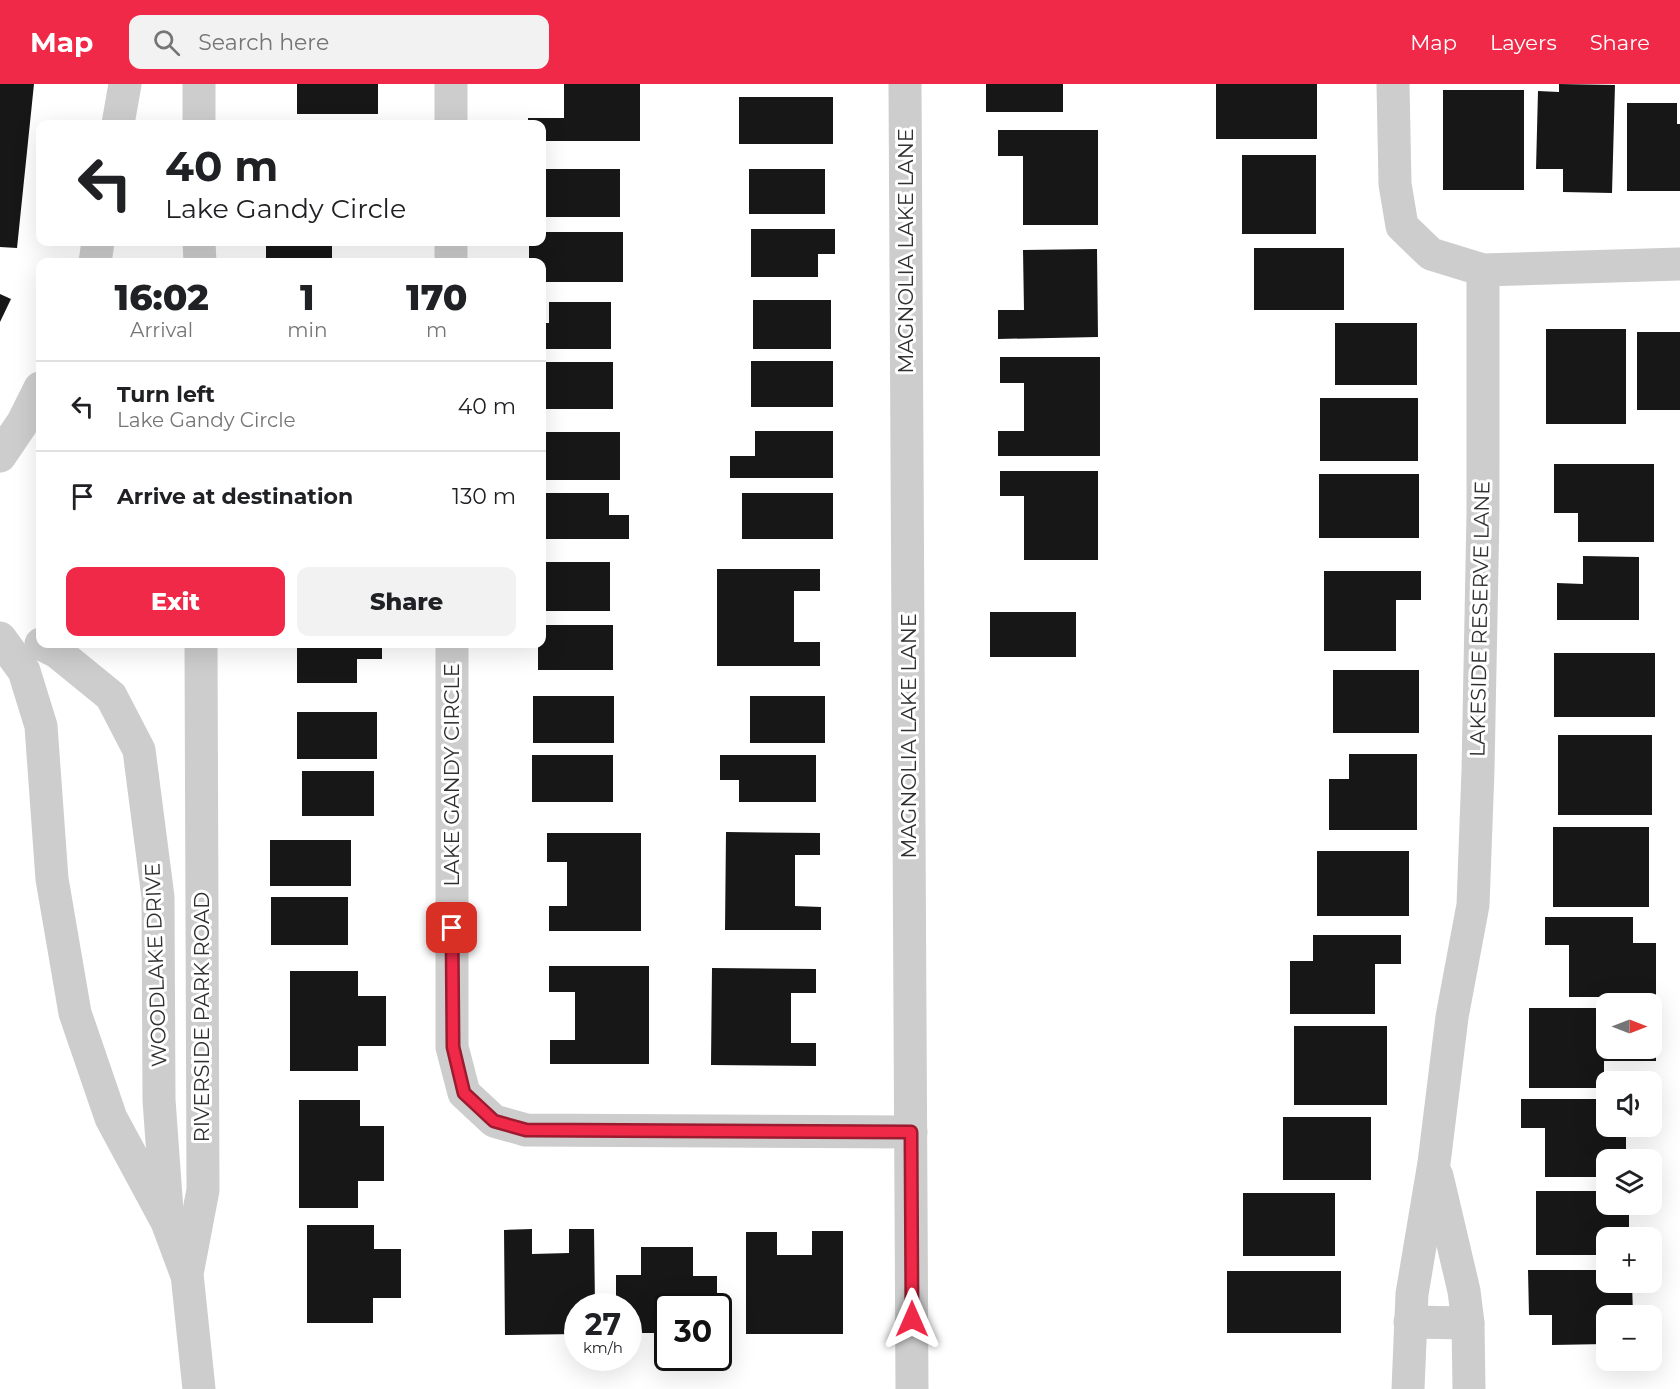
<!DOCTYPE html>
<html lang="en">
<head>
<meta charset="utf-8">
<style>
  :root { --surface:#fff; --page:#f2f2f2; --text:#202124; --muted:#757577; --line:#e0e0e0; --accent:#f02948 }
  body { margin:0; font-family:Montserrat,sans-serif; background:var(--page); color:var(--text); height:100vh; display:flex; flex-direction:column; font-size:22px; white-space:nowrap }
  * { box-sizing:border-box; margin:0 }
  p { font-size:20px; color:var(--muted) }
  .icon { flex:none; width:33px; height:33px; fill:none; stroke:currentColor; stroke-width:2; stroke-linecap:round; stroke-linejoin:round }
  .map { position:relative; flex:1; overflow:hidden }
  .drawer { position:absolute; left:36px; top:174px; width:510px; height:390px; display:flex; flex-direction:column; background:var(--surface); border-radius:12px; box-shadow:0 6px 24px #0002 }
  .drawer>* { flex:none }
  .hud { position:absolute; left:36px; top:36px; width:510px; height:126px; border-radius:12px; box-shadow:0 6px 24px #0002; background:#fff; color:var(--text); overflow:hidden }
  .needle { width:39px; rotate:90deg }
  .fabs { position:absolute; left:1596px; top:909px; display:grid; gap:12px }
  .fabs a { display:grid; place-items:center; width:66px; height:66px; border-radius:12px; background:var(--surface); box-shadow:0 6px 24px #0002; font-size:30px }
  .speed { position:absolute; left:564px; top:1209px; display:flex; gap:12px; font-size:30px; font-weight:700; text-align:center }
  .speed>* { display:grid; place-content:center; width:78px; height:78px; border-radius:50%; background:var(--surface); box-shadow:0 6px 24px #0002; line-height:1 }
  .speed small { font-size:15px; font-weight:400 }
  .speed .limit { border:3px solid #111; border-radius:9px; background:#fff; color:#111 }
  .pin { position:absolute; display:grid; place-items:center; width:51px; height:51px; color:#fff; margin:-26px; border-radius:12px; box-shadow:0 3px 9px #0006 }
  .me { position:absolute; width:66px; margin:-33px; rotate:0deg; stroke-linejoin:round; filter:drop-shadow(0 0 4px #0008) }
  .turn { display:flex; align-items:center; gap:21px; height:126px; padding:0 30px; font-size:27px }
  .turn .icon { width:78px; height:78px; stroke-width:2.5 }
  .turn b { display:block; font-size:42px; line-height:51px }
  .eta { display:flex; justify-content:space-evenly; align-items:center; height:102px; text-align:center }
  .eta b { font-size:36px; font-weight:800; line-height:42px }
  .action { display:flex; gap:12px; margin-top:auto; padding:12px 30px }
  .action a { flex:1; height:69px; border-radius:12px; background:var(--accent); color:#fff; font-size:24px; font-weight:800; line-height:69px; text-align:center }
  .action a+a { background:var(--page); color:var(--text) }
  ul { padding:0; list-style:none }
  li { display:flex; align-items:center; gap:18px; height:90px; padding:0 30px; border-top:2px solid var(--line) }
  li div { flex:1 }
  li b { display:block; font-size:22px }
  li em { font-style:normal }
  header { display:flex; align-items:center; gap:36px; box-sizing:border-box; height:84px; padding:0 30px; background:var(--accent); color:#fff }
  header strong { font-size:28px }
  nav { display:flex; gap:33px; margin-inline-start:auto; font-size:21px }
  .search { width:420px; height:54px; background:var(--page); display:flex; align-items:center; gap:15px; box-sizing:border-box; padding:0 21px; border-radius:12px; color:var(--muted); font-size:22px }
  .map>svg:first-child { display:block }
  .building { fill:#171717 }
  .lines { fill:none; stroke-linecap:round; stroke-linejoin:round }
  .minor { stroke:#cdcdcd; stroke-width:33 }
  .route-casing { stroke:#9c1b2f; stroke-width:15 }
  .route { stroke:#f02948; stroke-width:10 }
  .labels { text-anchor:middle; stroke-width:6; stroke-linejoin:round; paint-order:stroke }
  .street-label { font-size:21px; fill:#303030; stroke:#fff }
</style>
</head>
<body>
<header>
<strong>Map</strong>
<div class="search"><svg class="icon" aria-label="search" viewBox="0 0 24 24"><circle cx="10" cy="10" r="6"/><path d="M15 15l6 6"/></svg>Search here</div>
<nav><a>Map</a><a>Layers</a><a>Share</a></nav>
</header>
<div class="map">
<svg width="1680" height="1305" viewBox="0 0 1680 1305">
  <rect width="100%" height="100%" fill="#fff"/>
  <g class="building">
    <path d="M0 0H34L17 164 0 163Z"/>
    <rect x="297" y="0" width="81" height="30"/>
    <path d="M564 0H640V57H542V40H528V34H564Z"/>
    <rect x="986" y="0" width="77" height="28"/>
    <rect x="1216" y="0" width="101" height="55"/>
    <path d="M1559 0 1615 1 1612 109 1563 108V85H1536L1538 7 1559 8Z"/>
    <rect x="1443" y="6" width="81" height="100"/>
    <rect x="739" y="13" width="94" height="47"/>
    <path d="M1627 19H1677V40H1680V107H1627Z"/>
    <path d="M998 46H1098V141H1023V72H998Z"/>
    <rect x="1242" y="71" width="74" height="79"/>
    <rect x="542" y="85" width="78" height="48"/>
    <rect x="749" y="85" width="76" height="45"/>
    <path d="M751 145H835V170H818V193H751Z"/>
    <path d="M542 148H623V198H542V178H529V158H542Z"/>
    <rect x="266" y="158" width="66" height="20"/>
    <rect x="1254" y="164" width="90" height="62"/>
    <path d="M1097 165 1098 253 998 255V226H1024L1023 166Z"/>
    <path d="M0 210 11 215 0 238Z"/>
    <rect x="753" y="216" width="78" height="49"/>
    <path d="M549 218H611V265H542V239H549Z"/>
    <rect x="1335" y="239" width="82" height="62"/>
    <rect x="1546" y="245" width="80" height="95"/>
    <rect x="1637" y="248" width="43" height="78"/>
    <path d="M1000 273H1100V372H998V347H1024V299H1000Z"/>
    <rect x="751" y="277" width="82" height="46"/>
    <rect x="542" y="278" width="71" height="47"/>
    <rect x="1320" y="314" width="98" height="63"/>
    <path d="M755 347H833V394H730V372H755Z"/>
    <rect x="542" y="348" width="78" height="48"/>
    <path d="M1554 380H1654V458H1578V429H1554Z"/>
    <path d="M1000 387H1098V476H1024V412H1000Z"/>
    <rect x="1319" y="390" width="100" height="64"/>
    <path d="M542 409H609V431H629V455H542Z"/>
    <rect x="742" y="409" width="91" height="46"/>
    <path d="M1583 472 1639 473V536H1557V499L1583 500Z"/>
    <rect x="542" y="478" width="68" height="49"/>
    <path d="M717 485H820V507H794V558H820V582H717Z"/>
    <path d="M1324 487H1421V516H1396V567H1324Z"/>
    <rect x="990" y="528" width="86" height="45"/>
    <path d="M542 541H613V586H538V560H542Z"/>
    <path d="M297 560H382V575H357V599H297Z"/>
    <rect x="1554" y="569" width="101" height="64"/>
    <rect x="1333" y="586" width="86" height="63"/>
    <rect x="533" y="612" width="81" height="47"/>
    <rect x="750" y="612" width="75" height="47"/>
    <rect x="297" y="628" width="80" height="47"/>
    <rect x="1558" y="651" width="94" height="80"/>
    <path d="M1349 670H1417V746H1329V695H1349Z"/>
    <rect x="532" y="671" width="81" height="47"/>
    <path d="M720 671H816V718H739V696H720Z"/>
    <rect x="302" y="687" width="72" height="45"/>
    <rect x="1553" y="743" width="96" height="80"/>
    <path d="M726 748 820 749V771H795V822L821 823V846H725Z"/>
    <path d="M547 749H641V847H549V822H567V778H547Z"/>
    <rect x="270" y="756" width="81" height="46"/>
    <rect x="1317" y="767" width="92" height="65"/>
    <rect x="271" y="813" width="77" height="48"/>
    <path d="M1545 833H1633V859H1656V913H1569V861H1545Z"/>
    <path d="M1313 851H1401V880H1375V930H1290V877H1313Z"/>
    <path d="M549 882H649V980H550V956H575V908H549Z"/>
    <path d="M712 884 816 885V909H791V959H816V982L711 981Z"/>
    <path d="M290 887H358V912H386V962H358V987H290Z"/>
    <path d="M1529 924H1606V964H1652V924H1656V977H1604V1004H1529Z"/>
    <rect x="1294" y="942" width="93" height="79"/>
    <path d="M1521 1015H1606V1042H1626V1076H1606V1093H1545V1044H1521Z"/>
    <path d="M299 1016H360V1042H384V1097H358V1124H299Z"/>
    <rect x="1283" y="1033" width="88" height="63"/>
    <path d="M1536 1107H1606V1120H1629V1154H1606V1171H1536Z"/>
    <rect x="1243" y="1109" width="92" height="63"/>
    <path d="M307 1141H374V1165H401V1214H373V1239H307Z"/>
    <path d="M532 1145V1170L569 1169V1145H594L595 1222H578V1250L505 1251 504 1146Z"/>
    <path d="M812 1147H843V1250H746V1148H777V1171H812Z"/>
    <path d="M641 1163H693V1192H717V1222H668V1249H628V1222H616V1191H641Z"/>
    <path d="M1528 1186H1606V1198H1632L1633 1232H1606V1260L1552 1261V1231H1529Z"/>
    <rect x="1227" y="1187" width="114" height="62"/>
  </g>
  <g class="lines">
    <g class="minor">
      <path d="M199 0V40"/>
      <path d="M451 0V40"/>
      <path d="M905 0 912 1305"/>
      <path d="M1393 0 1395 100 1402 142 1431 170 1483 186 1680 180"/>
      <path d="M118 40 125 0"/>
      <path d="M199 158 200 178"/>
      <path d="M451 158V178"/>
      <path d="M95 178 98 158"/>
      <path d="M0 372 23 338 40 304"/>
      <path d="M0 554 24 587 41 642 52 795 75 929 111 1034 167 1138 186 1189"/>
      <path d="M41 560 57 568 111 612 139 666 158 813 159 1016 167 1127"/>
      <path d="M452 560V963L464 1009 494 1037 526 1046 911 1048"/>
      <path d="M1437 1092 1464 1207 1468 1239 1469 1305"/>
      <path d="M1410 1238 1468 1239"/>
      <path d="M199 1305 187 1190 203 1106 201 560"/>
      <path d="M1408 1305 1412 1210 1434 1079 1452 933 1473 821 1478 686 1483 430V186"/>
    </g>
  </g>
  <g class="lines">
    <g class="route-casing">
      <path id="route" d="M452 844 453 963 464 1009 494 1037 526 1046 911 1048 912 1235"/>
    </g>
    <use href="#route" class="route"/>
  </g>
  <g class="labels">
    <g class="street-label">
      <text transform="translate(906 167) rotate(-90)" y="7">MAGNOLIA LAKE LANE</text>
      <text transform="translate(1480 535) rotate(-89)" y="7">LAKESIDE RESERVE LANE</text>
      <text transform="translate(909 652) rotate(-90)" y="7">MAGNOLIA LAKE LANE</text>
      <text transform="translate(452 691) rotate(-90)" y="7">LAKE GANDY CIRCLE</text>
      <text transform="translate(156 881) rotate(-92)" y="7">WOODLAKE DRIVE</text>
      <text transform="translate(202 933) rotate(-90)" y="7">RIVERSIDE PARK ROAD</text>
    </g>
  </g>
</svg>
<div class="fabs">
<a><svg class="needle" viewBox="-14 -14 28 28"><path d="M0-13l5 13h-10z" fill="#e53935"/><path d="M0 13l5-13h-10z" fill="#757577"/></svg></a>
<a><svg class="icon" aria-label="sound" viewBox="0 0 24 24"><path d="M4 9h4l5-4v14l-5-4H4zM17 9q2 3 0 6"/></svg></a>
<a><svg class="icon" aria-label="layers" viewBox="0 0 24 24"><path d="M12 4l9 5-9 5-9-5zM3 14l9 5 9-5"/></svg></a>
<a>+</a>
<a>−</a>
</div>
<div class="speed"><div>27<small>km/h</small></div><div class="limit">30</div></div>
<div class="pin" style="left:452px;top:844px;background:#d93025"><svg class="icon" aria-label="arrive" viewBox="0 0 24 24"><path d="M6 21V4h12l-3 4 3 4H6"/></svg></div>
<svg class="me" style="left:912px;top:1235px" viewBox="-20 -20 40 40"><path d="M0-17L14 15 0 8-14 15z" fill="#f02948" stroke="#fff" stroke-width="4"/></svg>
<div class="hud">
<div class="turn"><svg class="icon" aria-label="left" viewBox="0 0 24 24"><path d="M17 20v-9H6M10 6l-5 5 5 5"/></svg><div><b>40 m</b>Lake Gandy Circle</div></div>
</div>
<section class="drawer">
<div class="eta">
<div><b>16:02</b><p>Arrival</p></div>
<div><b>1</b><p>min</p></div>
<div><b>170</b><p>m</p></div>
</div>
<ul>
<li><svg class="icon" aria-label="left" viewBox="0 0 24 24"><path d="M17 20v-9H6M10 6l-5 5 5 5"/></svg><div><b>Turn left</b><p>Lake Gandy Circle</p></div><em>40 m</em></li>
<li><svg class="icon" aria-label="arrive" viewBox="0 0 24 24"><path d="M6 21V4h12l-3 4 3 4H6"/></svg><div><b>Arrive at destination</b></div><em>130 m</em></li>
</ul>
<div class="action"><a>Exit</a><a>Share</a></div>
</section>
</div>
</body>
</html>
